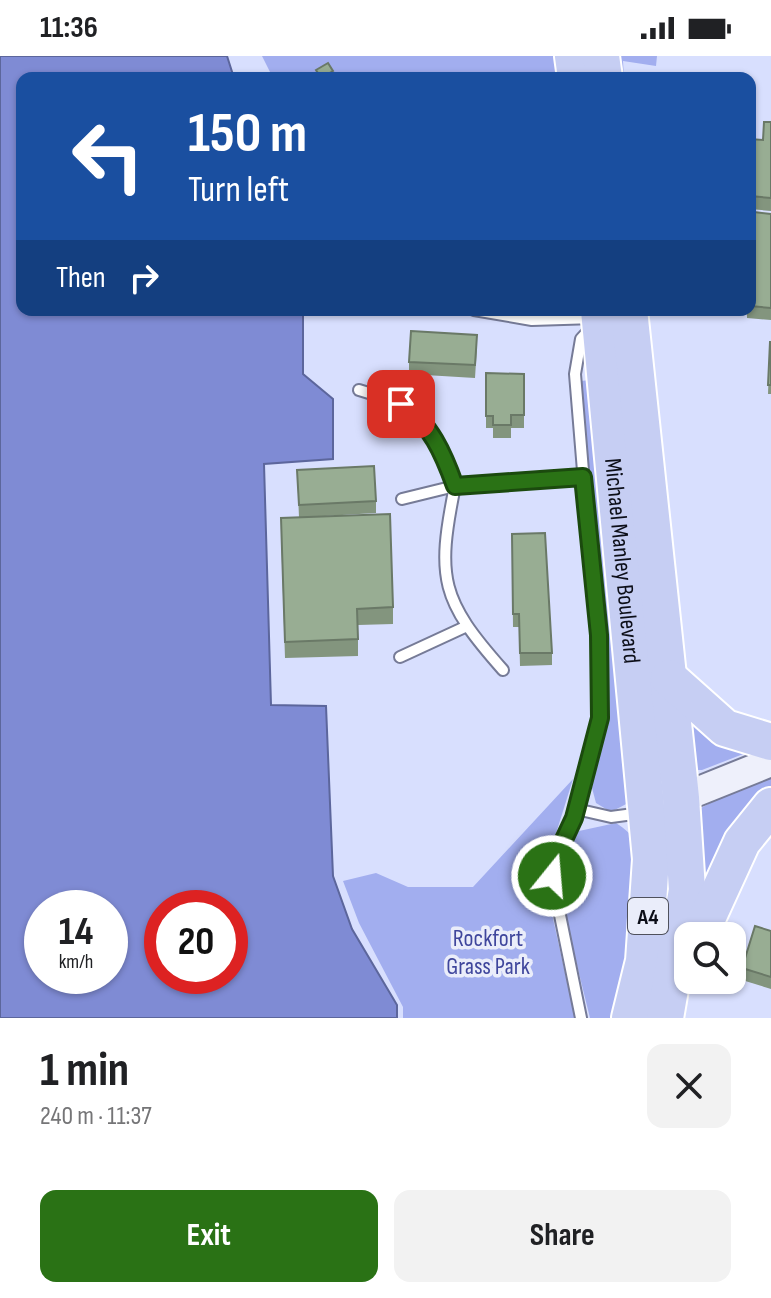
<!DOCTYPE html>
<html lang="en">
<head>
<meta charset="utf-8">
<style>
  :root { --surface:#fff; --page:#f2f2f2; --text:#202124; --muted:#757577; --accent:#2a7215 }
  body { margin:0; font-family:"Sofia Sans Condensed",sans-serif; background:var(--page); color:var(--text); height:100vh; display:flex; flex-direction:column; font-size:30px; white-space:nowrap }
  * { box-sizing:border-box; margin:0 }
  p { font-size:26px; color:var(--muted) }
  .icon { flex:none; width:44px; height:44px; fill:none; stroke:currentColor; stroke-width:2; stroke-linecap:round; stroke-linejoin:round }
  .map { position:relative; height:962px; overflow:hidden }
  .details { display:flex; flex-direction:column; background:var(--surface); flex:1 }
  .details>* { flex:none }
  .banner { position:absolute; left:16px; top:16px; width:740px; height:244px; border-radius:16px; box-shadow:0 2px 6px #0004; background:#1a4fa0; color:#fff; overflow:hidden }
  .buttons { position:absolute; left:674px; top:866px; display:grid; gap:16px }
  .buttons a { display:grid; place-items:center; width:72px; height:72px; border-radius:16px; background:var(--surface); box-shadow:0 2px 6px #0004; font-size:40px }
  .speed { position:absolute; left:24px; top:834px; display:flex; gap:16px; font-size:40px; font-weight:700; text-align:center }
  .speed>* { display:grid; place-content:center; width:104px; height:104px; border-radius:50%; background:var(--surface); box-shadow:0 2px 6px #0004; line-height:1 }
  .speed small { font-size:20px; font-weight:400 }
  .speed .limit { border:12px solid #d22; background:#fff; color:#111 }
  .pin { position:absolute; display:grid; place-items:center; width:68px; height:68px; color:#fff; margin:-34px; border-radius:16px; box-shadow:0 4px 12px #0006 }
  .me { position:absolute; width:88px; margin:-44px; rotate:17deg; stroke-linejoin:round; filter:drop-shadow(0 0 6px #0008) }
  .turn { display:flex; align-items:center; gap:28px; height:168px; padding:0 40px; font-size:36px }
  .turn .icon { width:104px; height:104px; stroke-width:2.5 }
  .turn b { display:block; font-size:56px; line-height:68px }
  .then { display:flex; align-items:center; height:76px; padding:0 40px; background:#0003; gap:16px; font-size:30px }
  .round { display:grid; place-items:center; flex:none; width:84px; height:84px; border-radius:16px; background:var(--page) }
  .head { display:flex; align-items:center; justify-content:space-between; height:136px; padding:0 40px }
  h1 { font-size:48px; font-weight:700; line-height:60px }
  .button { display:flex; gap:16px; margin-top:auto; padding:16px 40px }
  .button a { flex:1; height:92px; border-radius:16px; background:var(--accent); color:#fff; font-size:32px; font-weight:700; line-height:92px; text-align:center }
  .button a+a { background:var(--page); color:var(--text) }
  .status { display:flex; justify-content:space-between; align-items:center; height:56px; padding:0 40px; background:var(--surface); direction:ltr }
  .status svg { height:22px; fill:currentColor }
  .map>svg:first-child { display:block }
  .green { fill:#a2aeef }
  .water { fill:#7f8bd4; stroke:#5c669c; stroke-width:2; fill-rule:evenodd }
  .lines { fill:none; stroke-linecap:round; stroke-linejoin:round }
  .lane-casing { stroke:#767b97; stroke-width:14 }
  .secondary-casing { stroke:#767b97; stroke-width:32 }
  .highway-casing { stroke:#fff; stroke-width:40 }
  .lane { stroke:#fff; stroke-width:10 }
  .secondary { stroke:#eef0fb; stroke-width:28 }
  .highway { stroke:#c6cef3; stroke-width:36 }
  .wall { fill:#83957e }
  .shaded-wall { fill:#6a7967 }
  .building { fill:#98ad93; stroke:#6a7967; stroke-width:2 }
  .route-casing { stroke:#1b4a0e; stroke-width:20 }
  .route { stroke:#2a7215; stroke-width:14 }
  .labels { text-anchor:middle; stroke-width:7; stroke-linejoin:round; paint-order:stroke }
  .shield { fill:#eaedfa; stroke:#4f515c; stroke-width:2 }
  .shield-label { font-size:22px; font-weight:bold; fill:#0c0e18 }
  .street-label { font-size:24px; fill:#0c0e18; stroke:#eaedfa }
  .park-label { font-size:24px; fill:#3f469c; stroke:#eaedfa }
</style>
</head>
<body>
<div class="status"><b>11:36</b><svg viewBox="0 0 49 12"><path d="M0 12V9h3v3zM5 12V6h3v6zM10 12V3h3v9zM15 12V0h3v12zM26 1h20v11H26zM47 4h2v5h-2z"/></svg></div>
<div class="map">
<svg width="771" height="962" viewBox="0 0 771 962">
  <rect width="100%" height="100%" fill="#d8dffe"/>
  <g class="green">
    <path d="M262 0H555L558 22H273Z"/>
    <path d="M613 0H657L656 10 623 5 624 22H615Z"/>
    <path d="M590 324 630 746 611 756 596 747 592 732 605 635 581 325Z"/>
    <path d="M675 635 764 690 702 714H688Z"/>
    <path d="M771 716V733L691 880V757Z"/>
    <path d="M573 723 548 803 546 831 575 962H403V951L359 867 343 825 376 817 408 831H473Z"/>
    <path d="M616 767C625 773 633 779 637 789 645 807 622 939 614 962H590L557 828V812L579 775Z"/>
  </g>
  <path class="water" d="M0 0H227L234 22H22V254H303V318L333 343V403L264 408 271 649 326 650 333 820 352 873 397 949V962H0ZM42 852H110V920H42ZM162 852H230V920H162Z"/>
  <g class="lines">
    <g class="lane-casing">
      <g id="lane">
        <path d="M474 254 532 264 595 262"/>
        <path d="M359 334C418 351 435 371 455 430L402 443"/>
        <path d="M400 601 465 571"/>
        <path d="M503 614C441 544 436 523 455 430L583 421"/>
        <path d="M576 753 611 761 641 757"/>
        <path d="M581 962 552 820 553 807 574 762 586 720 600 662 601 633 575 318 581 283 592 271"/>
      </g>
    </g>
    <g class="secondary-casing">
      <path id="secondary" d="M664 749 771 706"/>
    </g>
    <g class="highway-casing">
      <g id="highway">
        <path d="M573 0 576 22"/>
        <path d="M601 0 604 22"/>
        <path id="s1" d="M599 254 651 803 644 905 630 962"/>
        <path d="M629 254 681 742 687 834 665 962"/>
        <path d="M669 622 725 672 771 686"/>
        <path d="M699 880 742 786 771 750"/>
      </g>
    </g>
    <use href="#lane" class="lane"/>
    <use href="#secondary" class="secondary"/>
    <use href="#highway" class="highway"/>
  </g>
  <g class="wall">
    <path d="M771 66V155L750 153V83L763 84Z"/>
    <path d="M771 158V264L747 262V254H750V210Z"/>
    <path d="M770 286H771V338H768Z"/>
    <path d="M477 291 475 322 409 318V306Z"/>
    <path d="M486 317 524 318V372H511V382H493V372H486Z"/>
    <path d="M297 414 376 445V457L308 461 393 551V568L358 569V600L285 602 281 478 299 461Z"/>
    <path d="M512 478 552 597V609L520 610 519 571H513Z"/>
    <path d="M771 875V933L742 924V912Z"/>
  </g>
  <path class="shaded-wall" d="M333 15V20L329 22H322Z"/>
  <g class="building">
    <path d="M328 7 333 15 321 22 316 14Z"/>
    <path d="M764 66H771V142L750 140V83L763 84Z"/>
    <path d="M754 156 771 158V252L750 250V210Z"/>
    <path d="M411 275 477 279 475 309 409 306Z"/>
    <path d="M770 286H771V329H768Z"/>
    <path d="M486 317 524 318V359H511V369H493V360H486Z"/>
    <path d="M374 410 376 445 299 449 297 414Z"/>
    <path d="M390 458 393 551 357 553 358 583 285 586 281 462Z"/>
    <path d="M545 477 552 597H520L519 558H513L512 478Z"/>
    <path d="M755 870 771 875V921L742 912Z"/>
  </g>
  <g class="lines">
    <g class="route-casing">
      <path id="route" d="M401 348C430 366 444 399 455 430L583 421 599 579 600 662 574 762 553 807 552 820"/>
    </g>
    <use href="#route" class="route"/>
  </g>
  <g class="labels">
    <rect class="shield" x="628" y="842" width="40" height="36" rx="6"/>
    <g class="shield-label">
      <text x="648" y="868">A4</text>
    </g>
    <g class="street-label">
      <text dy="8" stroke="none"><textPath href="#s1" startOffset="252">Michael Manley Boulevard</textPath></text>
    </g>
    <g class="park-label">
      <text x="488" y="890">Rockfort<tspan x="488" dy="28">Grass Park</tspan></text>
    </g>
  </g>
</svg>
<div class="buttons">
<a><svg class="icon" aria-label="search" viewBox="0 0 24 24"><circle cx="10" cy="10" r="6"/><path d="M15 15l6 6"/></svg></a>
</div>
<div class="speed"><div>14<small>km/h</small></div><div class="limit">20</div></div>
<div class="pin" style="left:401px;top:348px;background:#d93025"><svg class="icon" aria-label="arrive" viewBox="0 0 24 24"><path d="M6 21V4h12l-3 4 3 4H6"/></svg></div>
<svg class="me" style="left:552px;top:820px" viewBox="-20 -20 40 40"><circle r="17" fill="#2a7215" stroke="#fff" stroke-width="3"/><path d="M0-11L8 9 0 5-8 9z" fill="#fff"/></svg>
<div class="banner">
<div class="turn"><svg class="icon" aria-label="left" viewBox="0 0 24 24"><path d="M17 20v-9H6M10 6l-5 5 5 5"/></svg><div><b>150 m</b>Turn left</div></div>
<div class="then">Then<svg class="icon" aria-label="right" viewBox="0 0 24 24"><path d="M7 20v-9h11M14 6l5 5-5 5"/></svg></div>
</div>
</div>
<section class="details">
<div class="head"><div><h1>1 min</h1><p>240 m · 11:37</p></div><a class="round"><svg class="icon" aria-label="close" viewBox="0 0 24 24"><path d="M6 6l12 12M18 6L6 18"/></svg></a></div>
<div class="button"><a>Exit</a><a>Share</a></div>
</section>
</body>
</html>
